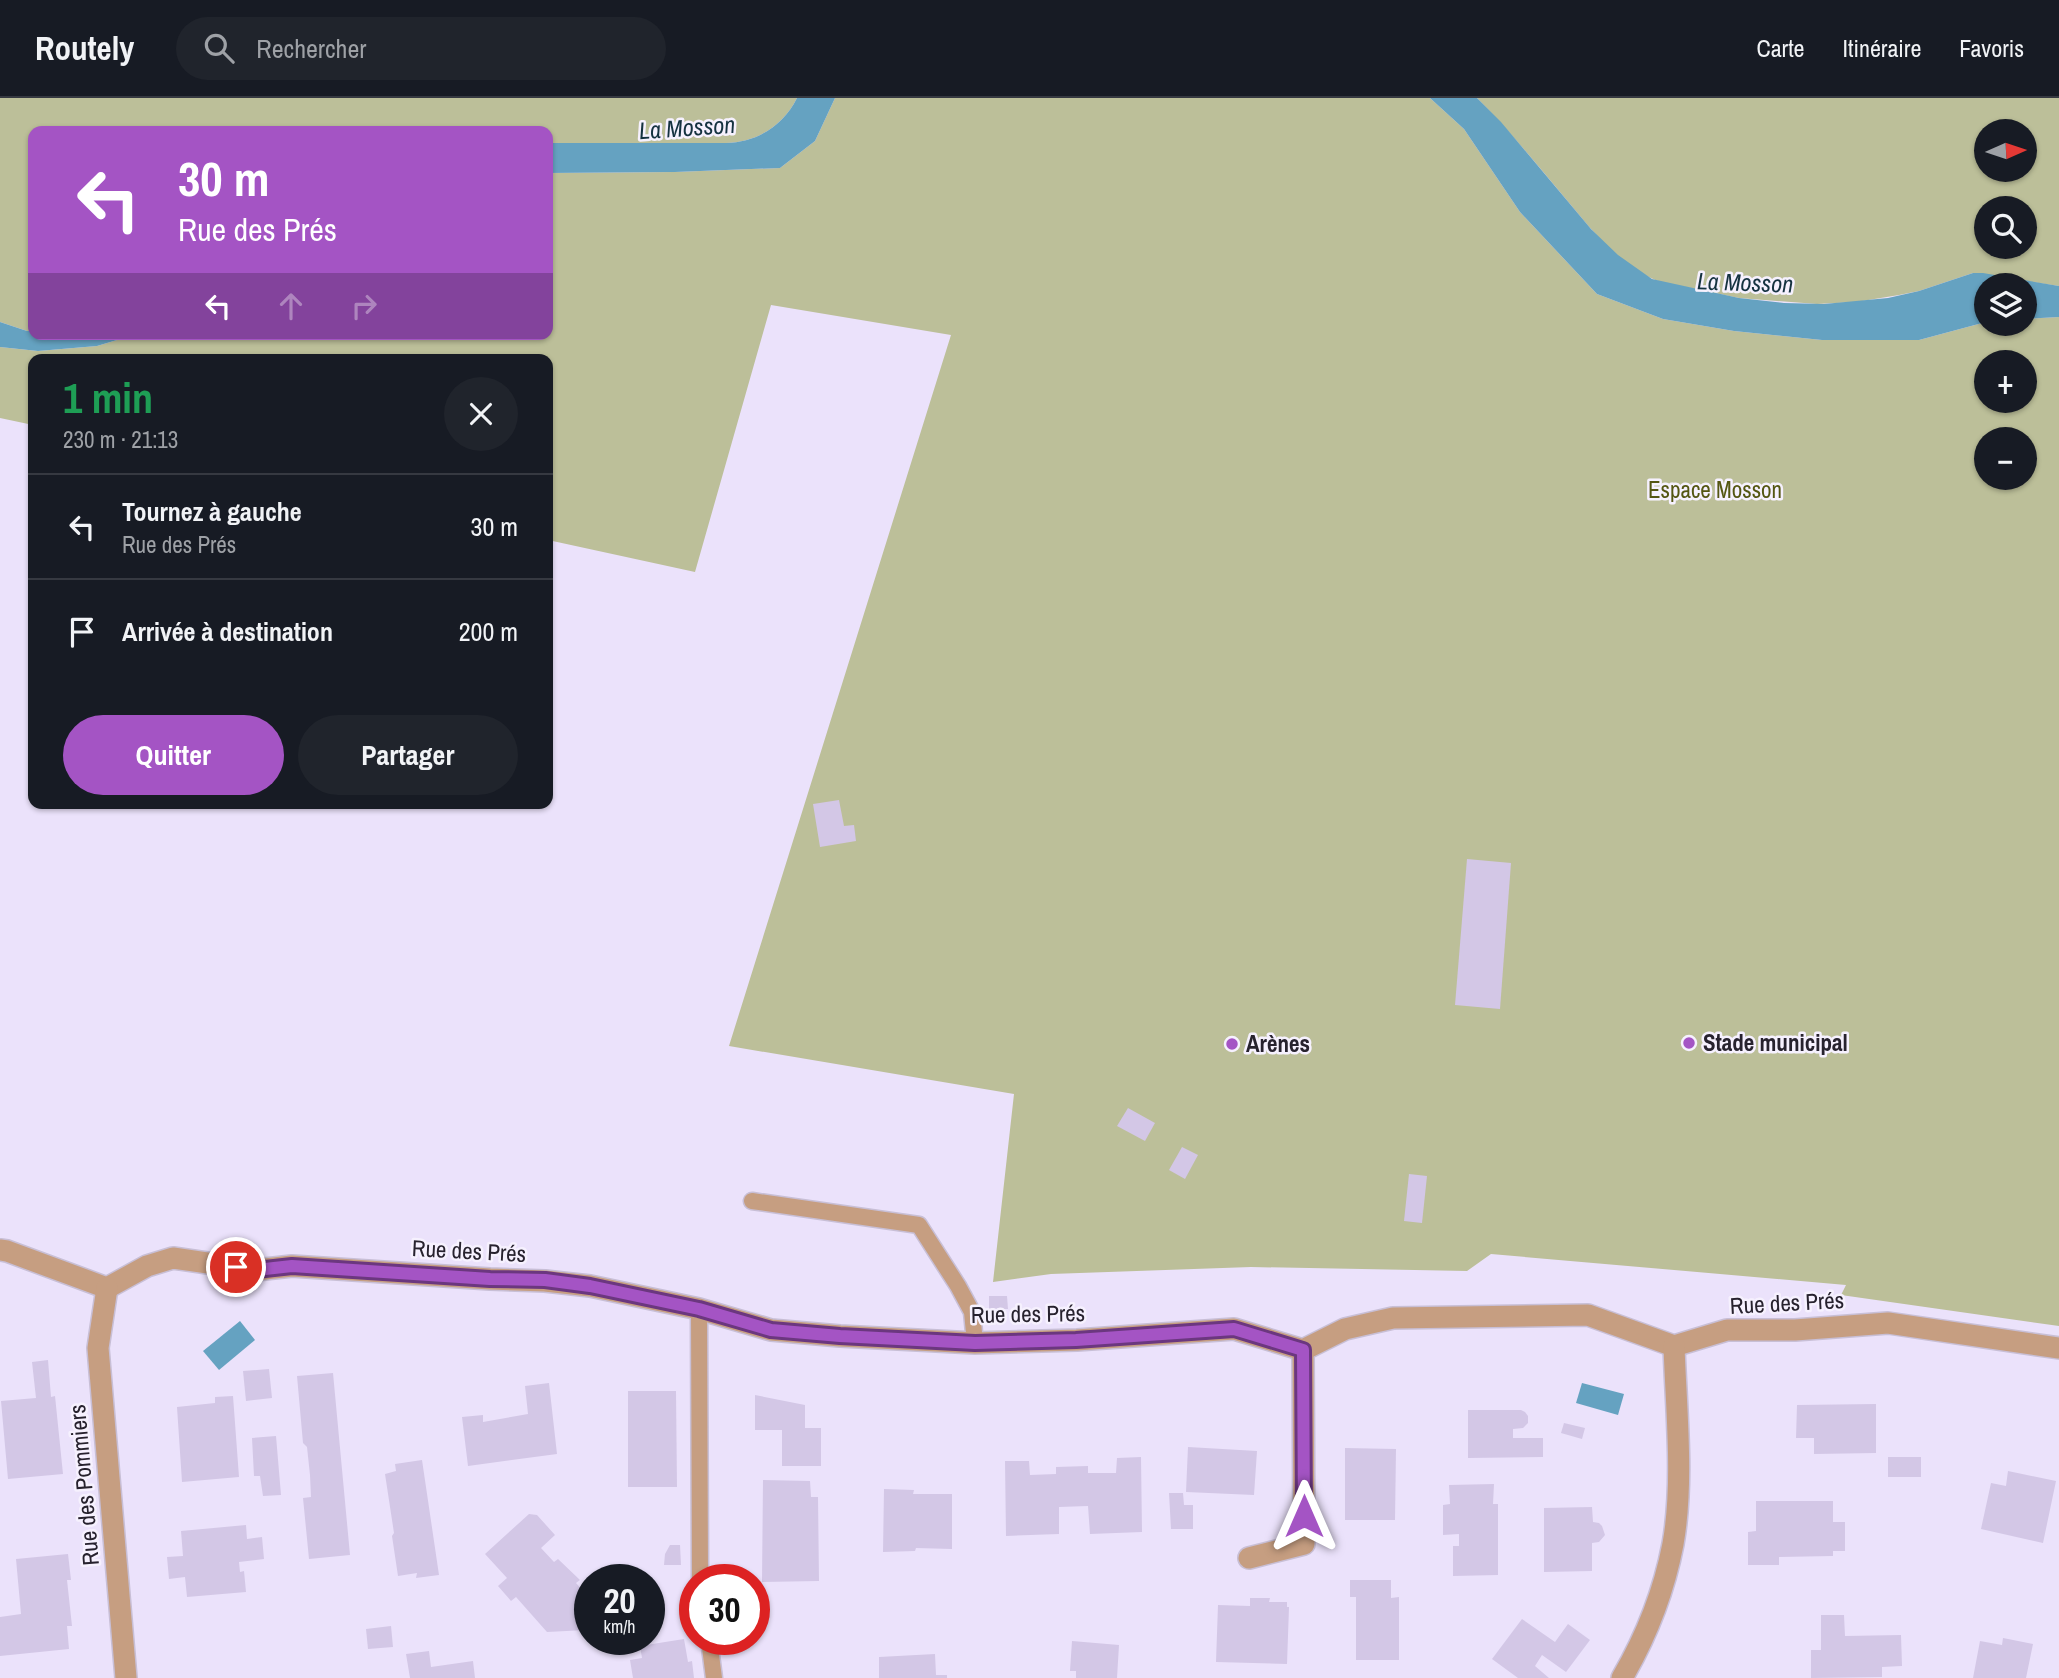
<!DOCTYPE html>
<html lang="fr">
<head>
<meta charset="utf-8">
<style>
  :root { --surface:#171b24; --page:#20242c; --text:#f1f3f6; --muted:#9ea1a6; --line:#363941; --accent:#a454c4 }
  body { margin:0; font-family:"Archivo Narrow",sans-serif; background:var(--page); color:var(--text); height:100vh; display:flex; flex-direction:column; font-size:26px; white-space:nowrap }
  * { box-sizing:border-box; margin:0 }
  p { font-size:23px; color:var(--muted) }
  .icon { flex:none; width:38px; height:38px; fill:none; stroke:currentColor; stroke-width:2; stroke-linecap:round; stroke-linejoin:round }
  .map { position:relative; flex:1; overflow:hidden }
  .sheet { position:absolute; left:28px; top:256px; width:525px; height:455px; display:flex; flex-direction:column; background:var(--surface); border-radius:14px; box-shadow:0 2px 5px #0004 }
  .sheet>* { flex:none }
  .guide { position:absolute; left:28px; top:28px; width:525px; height:214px; border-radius:14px; box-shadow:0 2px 5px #0004; background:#a454c4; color:#fff; overflow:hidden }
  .needle { width:46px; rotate:87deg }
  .buttons { position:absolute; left:1974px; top:21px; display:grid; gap:14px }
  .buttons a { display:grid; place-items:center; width:63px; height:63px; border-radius:50%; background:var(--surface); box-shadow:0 2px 5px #0004; font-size:35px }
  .speed { position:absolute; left:574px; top:1466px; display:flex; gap:14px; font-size:35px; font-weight:700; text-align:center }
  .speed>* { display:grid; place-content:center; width:91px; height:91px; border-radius:50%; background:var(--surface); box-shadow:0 2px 5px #0004; line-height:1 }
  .speed small { font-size:18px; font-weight:400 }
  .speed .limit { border:10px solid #d22; background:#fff; color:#111 }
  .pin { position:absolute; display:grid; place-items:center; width:60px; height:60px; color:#fff; margin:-30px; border:4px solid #fff; border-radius:50%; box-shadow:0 2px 7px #0007 }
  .me { position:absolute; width:77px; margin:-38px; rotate:0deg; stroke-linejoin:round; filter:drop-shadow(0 0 5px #0008) }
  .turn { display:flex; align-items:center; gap:24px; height:147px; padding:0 35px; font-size:32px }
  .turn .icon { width:91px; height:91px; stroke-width:2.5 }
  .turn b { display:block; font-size:49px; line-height:60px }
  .lanes { display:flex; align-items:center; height:66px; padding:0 35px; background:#0003; justify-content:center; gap:35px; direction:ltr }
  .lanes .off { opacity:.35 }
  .round { display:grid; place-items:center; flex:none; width:74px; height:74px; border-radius:37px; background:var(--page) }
  .overview { display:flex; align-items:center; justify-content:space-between; height:119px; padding:0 35px }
  h1 { font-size:42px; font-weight:700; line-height:52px; color:#1e9e55 }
  .primary-button { display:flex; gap:14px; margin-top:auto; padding:14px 35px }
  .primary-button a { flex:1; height:80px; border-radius:42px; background:var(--accent); color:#fff; font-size:28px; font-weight:700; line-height:80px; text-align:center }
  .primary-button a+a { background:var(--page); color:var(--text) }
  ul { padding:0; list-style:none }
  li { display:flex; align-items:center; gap:21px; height:105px; padding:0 35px; border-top:2px solid var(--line) }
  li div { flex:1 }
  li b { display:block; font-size:26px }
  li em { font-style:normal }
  header { display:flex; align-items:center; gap:42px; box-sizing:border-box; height:98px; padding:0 35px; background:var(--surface); border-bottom:2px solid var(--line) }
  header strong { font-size:33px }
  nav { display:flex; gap:38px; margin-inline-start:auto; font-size:24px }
  .search { width:490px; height:63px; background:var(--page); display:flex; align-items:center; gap:18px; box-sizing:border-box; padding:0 24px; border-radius:38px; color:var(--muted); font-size:26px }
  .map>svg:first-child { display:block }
  .green { fill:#bcbf99; fill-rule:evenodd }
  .water { fill:#65a2c1 }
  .building { fill:#d3c7e6 }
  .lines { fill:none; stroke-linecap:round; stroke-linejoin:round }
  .service-casing { stroke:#c8bfd6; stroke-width:19 }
  .minor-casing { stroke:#c8bfd6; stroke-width:24 }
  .service { stroke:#c69e81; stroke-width:16 }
  .minor { stroke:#c69e81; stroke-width:21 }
  .route-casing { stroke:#6b377f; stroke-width:18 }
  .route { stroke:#a454c4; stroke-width:12 }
  .poi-dot { fill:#a454c4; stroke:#f6f1fe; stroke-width:2.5 }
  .labels { text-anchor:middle; stroke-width:5; stroke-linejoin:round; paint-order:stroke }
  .park-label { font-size:23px; fill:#545612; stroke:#f6f1fe }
  .poi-label { font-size:23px; font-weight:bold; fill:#27222e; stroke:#f6f1fe; text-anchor:start }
  .street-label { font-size:23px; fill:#27222e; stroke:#f6f1fe }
  .water-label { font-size:24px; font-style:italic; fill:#153240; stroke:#f6f1fe }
</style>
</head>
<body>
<header>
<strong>Routely</strong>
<div class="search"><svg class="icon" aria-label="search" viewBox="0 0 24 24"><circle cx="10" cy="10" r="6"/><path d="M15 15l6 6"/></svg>Rechercher</div>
<nav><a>Carte</a><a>Itinéraire</a><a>Favoris</a></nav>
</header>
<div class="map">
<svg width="2059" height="1580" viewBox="0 0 2059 1580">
  <rect width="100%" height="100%" fill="#ebe2fb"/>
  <g class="green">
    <path d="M0 0H797C783 28 757 44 726 45H548V33H33V233H27L0 224Z"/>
    <path d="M835 0H1430L1464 31 1520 114 1597 196 1663 221 1734 233 1822 242H1919L1986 224V226H2025V221L2059 219V1228L1841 1197 1846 1187 1491 1156 1467 1173 1251 1169 1051 1176 993 1184 1014 996 729 948 951 237 771 207 695 474 548 442V261H33V327L0 320V249L38 253 97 248 137 236H548V75L675 74 780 70 815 43ZM1986 264H2025V303H1986ZM1986 341H2025V380H1986Z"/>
    <path d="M1477 0H2059V188L1973 175 1919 193 1899 197 1856 204 1817 206 1739 200 1661 184C1619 170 1588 127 1560 94 1533 62 1507 30 1477 0ZM1986 33H2025V72H1986ZM1986 110H2025V149H1986Z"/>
  </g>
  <g class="water">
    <path d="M797 0H835L815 43 780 70 675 74 548 75V45H726C757 44 783 28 797 0Z"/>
    <path d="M1430 0H1477L1501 24 1591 131 1618 157 1652 181 1739 200 1784 205 1824 206 1888 200 1919 193 1973 175H1983L2059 188V219L2025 221V187H1986V224L1919 242H1822L1734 233 1663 221 1597 196 1520 114 1464 31Z"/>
    <path d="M0 224 27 233H33V236H137L97 248 38 253 0 249Z"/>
    <path d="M240 1223 255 1242 219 1272 203 1253Z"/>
    <path d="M1582 1285 1624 1296 1618 1317 1576 1305Z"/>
  </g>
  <g class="building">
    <path d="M839 702 844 728 854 727 856 743 820 749 813 706Z"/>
    <path d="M1467 761 1511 765 1500 911 1455 907Z"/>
    <path d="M1128 1010 1155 1025 1145 1043 1117 1028Z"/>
    <path d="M1182 1049 1198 1057 1185 1081 1169 1072Z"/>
    <path d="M1409 1076 1427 1078 1422 1125 1404 1123Z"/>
    <path d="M989 1198H1007L1008 1211H989Z"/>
    <path d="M48 1262 51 1299 55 1298 63 1376 8 1381 1 1303 36 1300 32 1264Z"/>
    <path d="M269 1271 272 1300 246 1303 243 1273Z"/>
    <path d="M333 1275 350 1457 309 1461 303 1400 311 1399 310 1377 307 1349 303 1345 297 1278Z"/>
    <path d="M549 1285 557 1356 468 1368 462 1319 483 1317V1324L528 1316 525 1288Z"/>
    <path d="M628 1293H676L677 1389H628Z"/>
    <path d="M755 1297 805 1307V1330H821V1368H782V1332H755Z"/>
    <path d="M233 1298 239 1379 182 1384 177 1309 215 1305V1299Z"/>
    <path d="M1876 1306V1355L1814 1356V1340H1796L1797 1307Z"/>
    <path d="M1468 1312H1521L1525 1314 1528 1318V1325L1523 1330 1513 1331V1340H1543V1359L1468 1360Z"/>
    <path d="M1564 1325 1585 1330 1582 1341 1561 1335Z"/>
    <path d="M276 1338 281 1397 263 1398 260 1378H254L252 1340Z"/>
    <path d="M1188 1349 1257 1353 1254 1397 1186 1394Z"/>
    <path d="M1345 1350 1396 1351 1395 1422H1345Z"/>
    <path d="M1141 1359 1142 1434 1090 1436 1088 1408 1059 1409V1436L1006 1438 1005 1363H1029L1030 1377 1056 1376V1369L1088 1368V1375H1116L1117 1360Z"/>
    <rect x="1888" y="1359" width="33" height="20"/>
    <path d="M422 1362 439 1477 416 1480 417 1475 398 1478 392 1438 394 1435 385 1376 396 1373 395 1366Z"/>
    <path d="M2008 1373 2056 1383 2043 1445 1981 1431 1991 1385 2006 1388Z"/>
    <path d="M763 1382 810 1383 811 1399H818L819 1483 762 1484Z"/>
    <path d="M1494 1386 1493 1406H1498V1477L1453 1478V1448H1459V1436L1443 1437V1407L1450 1406 1449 1387Z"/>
    <path d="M884 1391 914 1392 913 1396H952V1451L916 1450 915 1453 883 1454Z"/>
    <path d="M1169 1395H1183L1184 1407H1193V1431H1171Z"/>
    <path d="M1756 1403H1833V1424H1845V1453H1833V1458L1779 1459V1467H1748V1434L1756 1433Z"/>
    <path d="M1592 1409 1593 1424 1599 1425 1602 1428 1605 1437 1599 1444 1592 1445V1473L1544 1474V1410Z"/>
    <path d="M529 1416 537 1417 555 1437 541 1450 554 1464 558 1461 580 1482 576 1485 586 1496V1532L547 1534 516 1499 511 1503 498 1488 507 1480 485 1456Z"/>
    <path d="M246 1427 247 1441 262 1439 264 1461 239 1464 240 1474 244 1473 246 1494 187 1499 185 1479 169 1481 167 1459 183 1458 181 1433Z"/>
    <path d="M670 1447H680L681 1467H664L665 1456Z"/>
    <path d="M68 1456 71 1482H67L72 1528H67L69 1551 0 1558V1519L21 1516 16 1461Z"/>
    <path d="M1350 1482H1391V1500L1399 1499V1562H1356V1499H1350Z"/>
    <path d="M1250 1500H1270L1269 1504H1287V1509H1289L1287 1566 1216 1564 1218 1507 1250 1508Z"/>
    <path d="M1821 1517H1844L1845 1538 1901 1537 1902 1568 1882 1569V1579L1811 1580V1552H1821Z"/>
    <path d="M1522 1521 1555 1544 1568 1526 1590 1542 1566 1574 1542 1557 1535 1568 1549 1580H1518L1492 1561Z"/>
    <path d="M391 1528 393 1549 368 1551 366 1531Z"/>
    <path d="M2003 1540 2033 1546 2026 1580H1973L1980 1543 2002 1547Z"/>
    <path d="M684 1541 688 1564 692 1563 694 1580H633L630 1562 642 1560 640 1548Z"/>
    <path d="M1072 1543 1119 1547 1117 1580H1076V1573H1070Z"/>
    <path d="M429 1553 431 1569 473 1563 475 1580H410L406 1556Z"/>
    <path d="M935 1556 936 1577H947V1580H879V1559Z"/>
  </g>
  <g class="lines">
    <g class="service-casing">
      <g id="service">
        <path d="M752 1103 919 1127 958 1188 972 1214 975 1245"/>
        <path d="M699 1211 700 1482"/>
        <path d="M709 1542 714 1580"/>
      </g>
    </g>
    <g class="minor-casing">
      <g id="minor">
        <path d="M0 1152 7 1153 107 1190 147 1168 173 1160 256 1172 292 1168 490 1181 545 1183 590 1188 699 1211 771 1232 840 1238 975 1245 1077 1242 1234 1231 1303 1252 1345 1231 1393 1220 1588 1217 1674 1248 1727 1232H1795L1888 1225 2059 1250"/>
        <path d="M107 1190 98 1250 126 1580"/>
        <path d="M1249 1460 1304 1446 1303 1252"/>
        <path d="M1622 1580C1646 1539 1664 1493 1673 1446 1684 1384 1676 1310 1674 1248"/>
      </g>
    </g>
    <use href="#service" class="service"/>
    <use href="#minor" class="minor"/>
  </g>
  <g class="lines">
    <g class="route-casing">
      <path id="route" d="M236 1169 256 1172 292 1168 490 1181 545 1182 590 1188 699 1211 771 1232 840 1238 975 1245 1076 1242 1234 1231 1303 1252 1304 1418"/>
    </g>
    <use href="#route" class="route"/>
  </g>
  <g class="poi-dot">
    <circle cx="1689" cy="945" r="7"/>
    <circle cx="1232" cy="946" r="7"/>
  </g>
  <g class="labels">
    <g class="park-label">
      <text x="1715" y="400">Espace Mosson</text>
    </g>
    <g class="poi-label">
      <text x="1703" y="953">Stade municipal</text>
      <text x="1246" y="954">Arènes</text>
    </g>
    <g class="street-label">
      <text transform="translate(469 1153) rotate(3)" y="8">Rue des Prés</text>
      <text transform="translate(1787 1205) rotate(-3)" y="8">Rue des Prés</text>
      <text transform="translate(1028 1216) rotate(-1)" y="8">Rue des Prés</text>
      <text transform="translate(84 1387) rotate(-95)" y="8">Rue des Pommiers</text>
    </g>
    <g class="water-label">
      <text transform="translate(687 30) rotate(-4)" y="8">La Mosson</text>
      <text transform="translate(1745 185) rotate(2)" y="8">La Mosson</text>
    </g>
  </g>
</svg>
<div class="buttons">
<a><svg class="needle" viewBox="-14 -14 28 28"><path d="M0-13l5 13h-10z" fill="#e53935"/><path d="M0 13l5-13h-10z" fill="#9ea1a6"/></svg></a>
<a><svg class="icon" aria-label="search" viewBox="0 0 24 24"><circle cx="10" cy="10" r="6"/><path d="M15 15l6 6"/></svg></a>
<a><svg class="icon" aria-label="layers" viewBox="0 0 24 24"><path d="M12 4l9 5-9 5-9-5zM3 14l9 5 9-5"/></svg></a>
<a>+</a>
<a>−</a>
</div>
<div class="speed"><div>20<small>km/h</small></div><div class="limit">30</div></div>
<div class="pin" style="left:236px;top:1169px;background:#d93025"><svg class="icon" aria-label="arrive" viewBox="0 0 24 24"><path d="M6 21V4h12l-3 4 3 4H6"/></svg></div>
<svg class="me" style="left:1304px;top:1418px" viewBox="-20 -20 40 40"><path d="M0-17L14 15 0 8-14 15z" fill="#a454c4" stroke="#fff" stroke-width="4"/></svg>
<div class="guide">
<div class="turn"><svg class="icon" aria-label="left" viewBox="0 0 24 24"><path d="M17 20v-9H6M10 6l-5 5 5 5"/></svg><div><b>30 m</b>Rue des Prés</div></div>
<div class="lanes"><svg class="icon" aria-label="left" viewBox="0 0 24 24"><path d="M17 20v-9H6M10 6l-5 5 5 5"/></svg><svg class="icon off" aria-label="ahead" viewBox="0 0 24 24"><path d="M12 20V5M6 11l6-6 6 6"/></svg><svg class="icon off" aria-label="right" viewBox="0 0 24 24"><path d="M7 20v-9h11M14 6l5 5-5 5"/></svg></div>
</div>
<section class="sheet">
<div class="overview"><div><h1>1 min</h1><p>230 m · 21:13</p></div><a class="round"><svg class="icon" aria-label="close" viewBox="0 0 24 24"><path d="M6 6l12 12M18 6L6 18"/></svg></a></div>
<ul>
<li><svg class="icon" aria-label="left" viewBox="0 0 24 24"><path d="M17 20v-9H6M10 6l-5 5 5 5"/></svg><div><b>Tournez à gauche</b><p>Rue des Prés</p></div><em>30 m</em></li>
<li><svg class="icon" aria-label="arrive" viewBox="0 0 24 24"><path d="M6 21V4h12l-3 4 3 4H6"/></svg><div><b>Arrivée à destination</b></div><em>200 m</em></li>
</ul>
<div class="primary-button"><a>Quitter</a><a>Partager</a></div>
</section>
</div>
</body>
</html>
